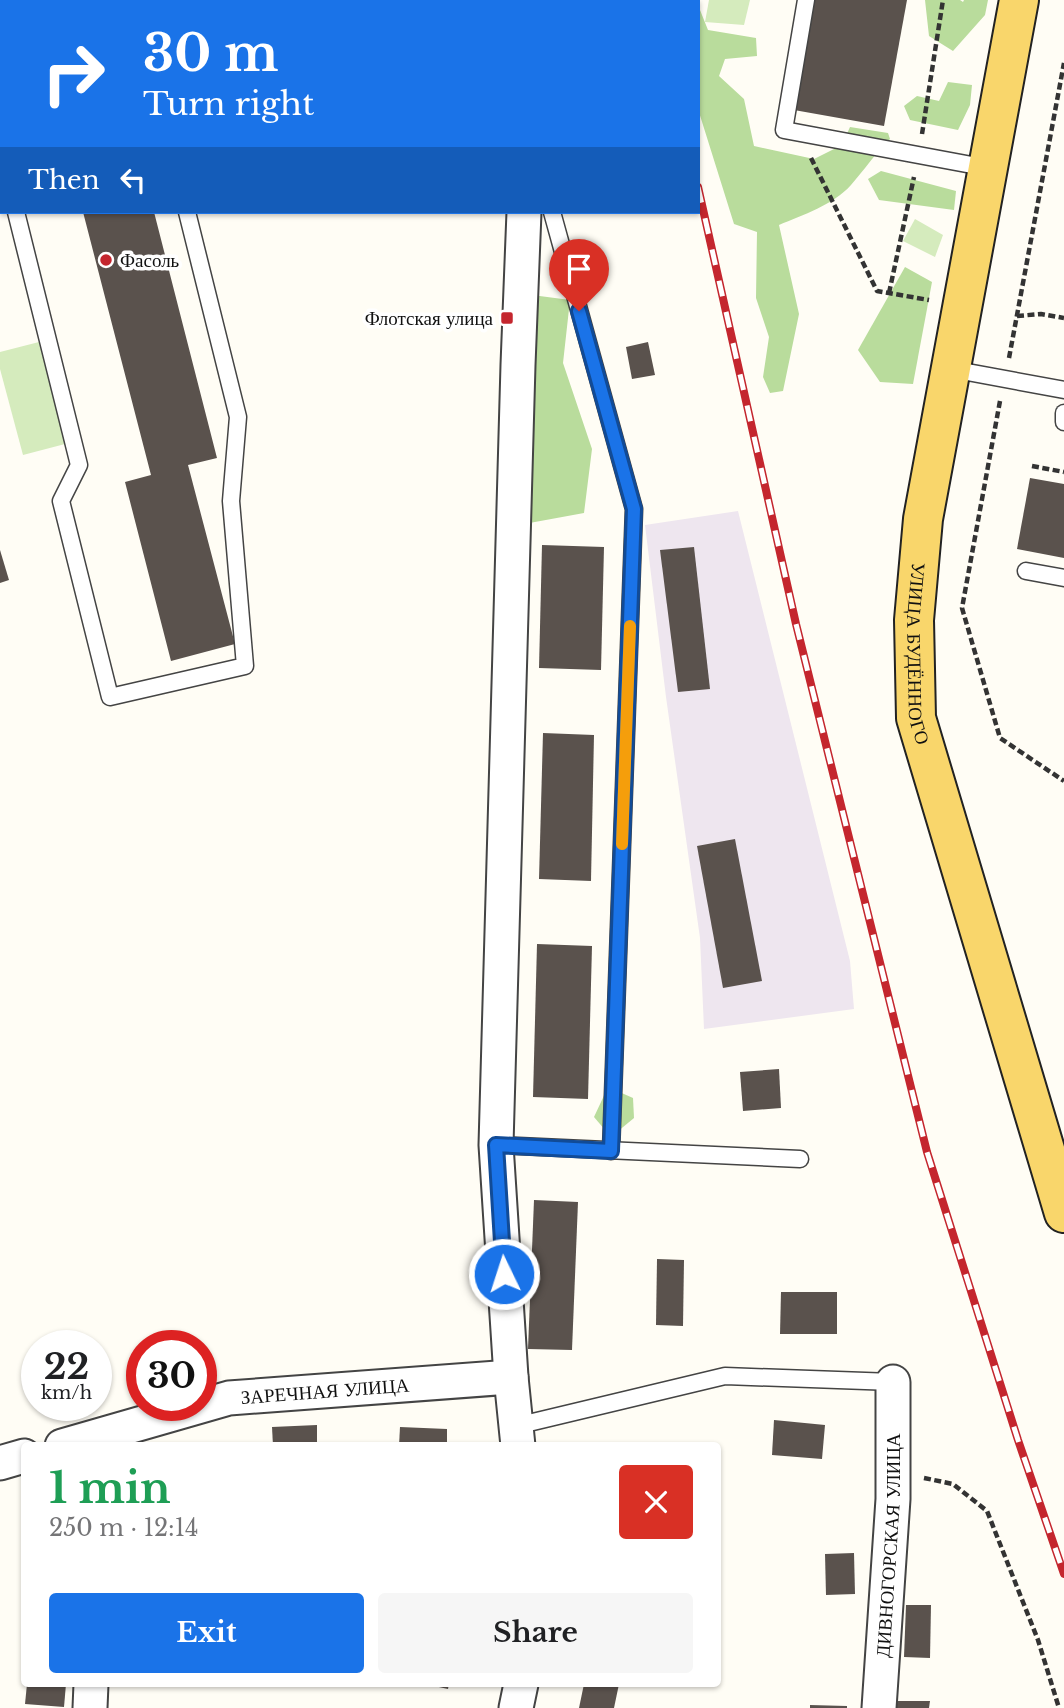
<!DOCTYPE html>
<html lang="en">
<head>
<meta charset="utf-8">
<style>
  :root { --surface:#fff; --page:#f6f6f6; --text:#202124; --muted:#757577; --accent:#1a73e8 }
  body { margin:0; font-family:"Libre Baskerville",serif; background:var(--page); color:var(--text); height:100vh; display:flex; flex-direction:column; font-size:26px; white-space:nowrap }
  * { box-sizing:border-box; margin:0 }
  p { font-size:23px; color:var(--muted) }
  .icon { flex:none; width:38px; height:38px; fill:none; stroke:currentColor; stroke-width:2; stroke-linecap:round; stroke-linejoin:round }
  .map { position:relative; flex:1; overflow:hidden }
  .panel { position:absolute; left:21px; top:1442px; width:700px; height:245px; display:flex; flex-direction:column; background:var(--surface); border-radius:7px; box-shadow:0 2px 5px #0004 }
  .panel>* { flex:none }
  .top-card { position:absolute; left:0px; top:0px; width:700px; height:214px; box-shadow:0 2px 5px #0004; background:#1a73e8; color:#fff; overflow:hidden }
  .speed { position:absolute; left:21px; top:1330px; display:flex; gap:14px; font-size:35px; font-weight:700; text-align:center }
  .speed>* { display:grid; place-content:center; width:91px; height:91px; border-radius:50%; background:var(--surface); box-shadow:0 2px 5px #0004; line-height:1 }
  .speed small { font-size:18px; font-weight:400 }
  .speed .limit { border:10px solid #d22; background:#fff; color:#111 }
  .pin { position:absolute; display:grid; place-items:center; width:60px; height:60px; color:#fff; margin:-72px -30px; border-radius:50% 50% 50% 0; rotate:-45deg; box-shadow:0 0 7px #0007 }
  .pin .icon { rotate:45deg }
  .me { position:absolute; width:77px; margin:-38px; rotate:356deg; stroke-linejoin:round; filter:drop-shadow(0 0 5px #0008) }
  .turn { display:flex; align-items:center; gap:24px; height:147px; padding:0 28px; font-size:32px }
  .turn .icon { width:91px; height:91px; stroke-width:2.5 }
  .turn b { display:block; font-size:49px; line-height:60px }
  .then { display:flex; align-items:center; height:66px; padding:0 28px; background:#0003; gap:14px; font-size:26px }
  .round { display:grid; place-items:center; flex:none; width:74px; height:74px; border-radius:7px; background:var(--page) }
  .headline { display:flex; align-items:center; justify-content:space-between; height:119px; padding:0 28px }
  h1 { font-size:42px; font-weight:800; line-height:52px; color:#1e9e55 }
  .action { display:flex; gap:14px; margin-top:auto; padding:14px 28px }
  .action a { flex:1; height:80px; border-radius:7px; background:var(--accent); color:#fff; font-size:28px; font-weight:800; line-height:80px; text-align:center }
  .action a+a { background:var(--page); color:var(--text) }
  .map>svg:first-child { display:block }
  .industrial { fill:#eee6ef }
  .green { fill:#d5ebbd }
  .forest { fill:#b9dc9c }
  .building { fill:#5a524d }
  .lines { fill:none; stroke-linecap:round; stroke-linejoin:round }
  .service-casing { stroke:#444; stroke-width:19 }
  .minor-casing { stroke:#444; stroke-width:37 }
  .primary-casing { stroke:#222; stroke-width:42 }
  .path { stroke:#333; stroke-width:4.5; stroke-dasharray:7 3.5; stroke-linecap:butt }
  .service { stroke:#fff; stroke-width:16 }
  .minor { stroke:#fff; stroke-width:33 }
  .primary { stroke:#f9d66b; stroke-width:38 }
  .rail-casing { stroke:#c4262e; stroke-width:8 }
  .rail { stroke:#fff; stroke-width:5; stroke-dasharray:16; stroke-linecap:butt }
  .route-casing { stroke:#114b97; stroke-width:18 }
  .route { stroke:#1a73e8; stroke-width:12 }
  .slow { stroke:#f59e0b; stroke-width:12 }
  .poi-dot { fill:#c4262e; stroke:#fff; stroke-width:2.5 }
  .labels { text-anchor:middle; stroke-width:7; stroke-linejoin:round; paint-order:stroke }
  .poi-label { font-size:19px; fill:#111; stroke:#fff; text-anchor:start }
  .street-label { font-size:19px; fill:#111; stroke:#fff }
</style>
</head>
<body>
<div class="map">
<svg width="1064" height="1708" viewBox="0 0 1064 1708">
  <rect width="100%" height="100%" fill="#fffdf5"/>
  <path class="industrial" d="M738 511 850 961 854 1009 704 1029 700 938 666 697 645 525Z"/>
  <g class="green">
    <path d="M709 0H750L744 25 705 22Z"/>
    <path d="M915 219 943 235 935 257 903 241Z"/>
    <path d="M39 342 65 444 23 455 0 369V352Z"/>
  </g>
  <g class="forest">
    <path d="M925 0H960L963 2 964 0H988L985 15 953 51 929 36Z"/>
    <path d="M698 5 708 30 756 38 757 56 725 59 719 76 744 99 754 146 814 159 842 145 850 127 888 133 890 139C874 155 865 169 851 185 833 205 803 215 779 225L799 314 783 391 770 393 763 377 769 337 756 298 757 232 734 224 698 109Z"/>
    <path d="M948 82 972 85 970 105 958 130 910 120 904 106 917 96 939 101Z"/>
    <path d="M881 171 956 191 954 210 879 200 868 179Z"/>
    <path d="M905 267 932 282 913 384 880 382 858 350Z"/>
    <path d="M532 295 570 300 563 363 592 449 584 513 524 524 520 889 497 816 496 539Z"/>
    <path d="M608 1087 633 1098 634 1118 611 1137 594 1117Z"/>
  </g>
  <g class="building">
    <path d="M814 0H907L884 126 794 110Z"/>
    <path d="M83 212H154L217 458 188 465 235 644 171 661 125 482 151 475Z"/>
    <path d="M648 342 655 375 632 379 626 347Z"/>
    <path d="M1030 478 1064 484V558L1017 549Z"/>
    <path d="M542 545 604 547 601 670 539 668Z"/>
    <path d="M694 547 710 689 678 692 660 550Z"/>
    <path d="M0 550 9 580 0 583Z"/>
    <path d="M543 733 594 735 591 881 539 879Z"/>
    <path d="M735 839 762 981 723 988 697 846Z"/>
    <path d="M537 944 592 946 588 1099 533 1097Z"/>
    <path d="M779 1069 781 1108 743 1111 740 1072Z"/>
    <path d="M534 1200 578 1202 572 1350 528 1349Z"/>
    <path d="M657 1259 684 1260 683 1326 656 1325Z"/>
    <path d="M781 1292H837V1334H780Z"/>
    <path d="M774 1420 825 1425 822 1459 772 1455Z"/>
    <path d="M317 1425V1446H273L272 1427Z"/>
    <path d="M400 1427 447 1429V1446H399Z"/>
    <path d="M854 1553 855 1594 826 1595 825 1554Z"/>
    <path d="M906 1605H931L930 1658 904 1657Z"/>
    <path d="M27 1684H66L64 1707 25 1704Z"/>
    <path d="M425 1684H449L448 1689Z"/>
    <path d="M584 1684H619L614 1708H579Z"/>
    <path d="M889 1701H930L929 1708H889Z"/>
    <path d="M810 1705 847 1706V1708H810Z"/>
  </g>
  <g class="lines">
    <g class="service-casing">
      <g id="service">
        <path d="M135 0V2"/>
        <path d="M806 0 784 130 988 168"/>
        <path d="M58 2 65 0"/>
        <path d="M0 16H2"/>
        <path d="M0 160 2 159"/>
        <path d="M16 212 79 465 61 501 110 697 245 666 231 501 238 417 187 212"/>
        <path d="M552 212 634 509 611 1151"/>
        <path d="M951 369 1064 390"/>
        <path d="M1064 413V422"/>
        <path d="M1026 571 1064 578"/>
        <path d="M496 1145 800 1159"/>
        <path d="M516 1426 725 1376 893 1382"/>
      </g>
    </g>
    <g class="minor-casing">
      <g id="minor">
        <path d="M528 2V0"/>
        <path id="s1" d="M62 1446 229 1398 511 1377"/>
        <path d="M518 1446 511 1377 496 1145 518 365 524 212"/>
        <path d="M0 1463 24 1456"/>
        <path d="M90 1708 91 1684"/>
        <path d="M516 1708 521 1684"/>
        <path id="s2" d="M879 1708 893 1499V1382"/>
      </g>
    </g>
    <g class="primary-casing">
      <g id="primary">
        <path id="s3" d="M1019 0 923 519 914 620 916 718 1064 1213"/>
      </g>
    </g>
    <g class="path">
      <path d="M922 134 943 0"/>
      <path d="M811 158 877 291 929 300"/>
      <path d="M889 293 914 177"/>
      <path d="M1017 316 1041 314 1064 318"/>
      <path d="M1009 358 1064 63"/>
      <path d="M1000 401 962 608 1000 738 1064 781"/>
      <path d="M1032 466 1064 472"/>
      <path d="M924 1478 953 1484 987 1511 1038 1640 1059 1708"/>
    </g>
    <use href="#service" class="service"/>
    <use href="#minor" class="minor"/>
    <use href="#primary" class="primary"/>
    <g class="rail-casing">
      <g id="rail">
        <path d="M638 0 639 2"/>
        <path d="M698 187 796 624 927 1152 1018 1440 1064 1574"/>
      </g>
    </g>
    <use href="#rail" class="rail"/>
  </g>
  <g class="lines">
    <g class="route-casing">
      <path id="route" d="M504 1274 496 1145 611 1151 634 509 579 311"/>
    </g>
    <use href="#route" class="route"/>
    <path class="slow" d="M622 844 630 626"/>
  </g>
  <g class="poi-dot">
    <circle cx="106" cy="260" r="7"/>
    <rect x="500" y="311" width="14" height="14" rx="3.5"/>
  </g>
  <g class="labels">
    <g class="poi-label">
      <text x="120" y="267">Фасоль</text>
      <text x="493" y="325" text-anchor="end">Флотская улица</text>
    </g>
    <g class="street-label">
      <text dy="7" stroke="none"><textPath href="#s3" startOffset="663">УЛИЦА БУДЁННОГО</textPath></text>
      <text dy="7" stroke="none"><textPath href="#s1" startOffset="270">ЗАРЕЧНАЯ УЛИЦА</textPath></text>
      <text dy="7" stroke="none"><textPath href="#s2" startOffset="163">ДИВНОГОРСКАЯ УЛИЦА</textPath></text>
    </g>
  </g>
</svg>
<div class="speed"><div>22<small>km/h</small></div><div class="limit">30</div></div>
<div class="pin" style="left:579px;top:311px;background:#d93025"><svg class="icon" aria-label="arrive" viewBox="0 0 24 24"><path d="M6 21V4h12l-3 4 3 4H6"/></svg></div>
<svg class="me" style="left:504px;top:1274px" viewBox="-20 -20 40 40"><circle r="17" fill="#1a73e8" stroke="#fff" stroke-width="3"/><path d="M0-11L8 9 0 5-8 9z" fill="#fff"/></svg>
<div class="top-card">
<div class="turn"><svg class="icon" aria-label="right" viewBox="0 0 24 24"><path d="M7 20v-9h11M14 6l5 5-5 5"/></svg><div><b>30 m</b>Turn right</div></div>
<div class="then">Then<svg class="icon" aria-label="left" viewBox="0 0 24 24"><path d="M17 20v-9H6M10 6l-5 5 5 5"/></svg></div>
</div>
<section class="panel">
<div class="headline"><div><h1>1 min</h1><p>250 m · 12:14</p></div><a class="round" style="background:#d93025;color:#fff"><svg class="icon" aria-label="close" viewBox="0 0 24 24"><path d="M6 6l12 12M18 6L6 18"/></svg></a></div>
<div class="action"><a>Exit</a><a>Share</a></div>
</section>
</div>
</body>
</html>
